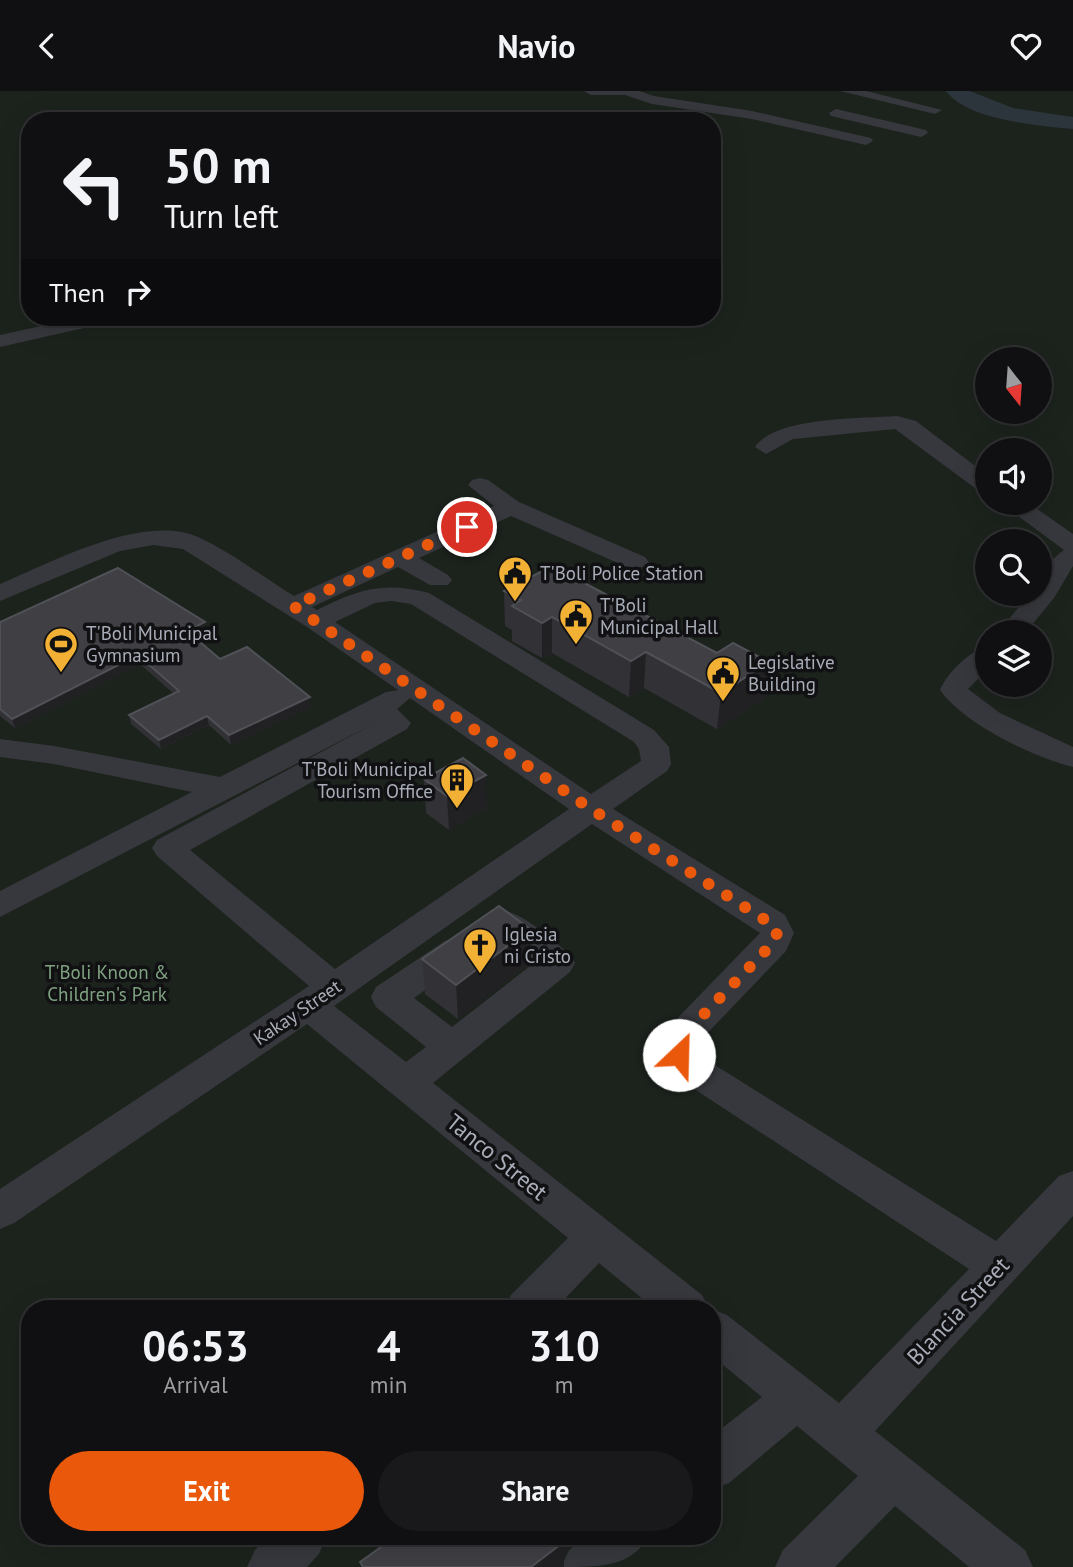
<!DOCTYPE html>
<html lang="en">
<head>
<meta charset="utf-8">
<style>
  :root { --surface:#101012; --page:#19191b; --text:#f1f3f6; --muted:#9c9d9f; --line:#303032; --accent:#ea580c }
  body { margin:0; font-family:"PT Sans",sans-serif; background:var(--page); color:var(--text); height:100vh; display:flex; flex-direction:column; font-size:26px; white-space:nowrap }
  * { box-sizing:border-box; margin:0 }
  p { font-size:23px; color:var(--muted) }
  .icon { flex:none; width:38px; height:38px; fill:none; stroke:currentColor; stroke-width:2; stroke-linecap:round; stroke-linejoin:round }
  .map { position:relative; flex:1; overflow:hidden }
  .side { position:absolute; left:21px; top:1209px; width:700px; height:245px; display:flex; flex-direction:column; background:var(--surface); border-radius:28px; box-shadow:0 7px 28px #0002,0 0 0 2px var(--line) }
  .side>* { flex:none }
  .banner { position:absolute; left:21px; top:21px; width:700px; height:214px; border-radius:28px; box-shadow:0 7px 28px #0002,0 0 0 2px var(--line); background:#101012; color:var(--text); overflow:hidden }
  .needle { width:46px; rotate:163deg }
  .tools { position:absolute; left:975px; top:256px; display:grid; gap:14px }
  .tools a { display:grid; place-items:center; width:77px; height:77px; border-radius:50%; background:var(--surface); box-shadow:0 7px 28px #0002,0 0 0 2px var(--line); font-size:35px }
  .pin { position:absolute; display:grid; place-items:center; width:60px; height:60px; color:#fff; margin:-30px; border:4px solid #fff; border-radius:50%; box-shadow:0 2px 7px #0007 }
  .me { position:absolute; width:77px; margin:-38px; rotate:24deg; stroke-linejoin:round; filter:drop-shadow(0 0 5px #0008) }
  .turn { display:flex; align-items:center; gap:24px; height:147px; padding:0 28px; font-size:32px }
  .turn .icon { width:91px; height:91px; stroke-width:2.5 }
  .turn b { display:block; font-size:49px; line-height:60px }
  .then { display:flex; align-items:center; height:66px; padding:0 28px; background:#0003; gap:14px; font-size:26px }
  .eta { display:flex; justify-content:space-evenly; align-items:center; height:119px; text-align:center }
  .eta b { font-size:42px; font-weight:800; line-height:49px }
  .action { display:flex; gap:14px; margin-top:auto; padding:14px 28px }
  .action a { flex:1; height:80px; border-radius:42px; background:var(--accent); color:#fff; font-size:28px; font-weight:800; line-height:80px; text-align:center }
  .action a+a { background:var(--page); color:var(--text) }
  header { display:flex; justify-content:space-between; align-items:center; height:91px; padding:0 28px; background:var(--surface); font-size:32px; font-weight:800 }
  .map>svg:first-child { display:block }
  .green { fill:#1c231d; fill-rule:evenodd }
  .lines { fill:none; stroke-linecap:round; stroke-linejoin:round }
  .river { fill:#2c353c; fill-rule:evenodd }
  .minor { fill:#37383d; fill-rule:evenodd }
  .wall { fill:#323236 }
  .shaded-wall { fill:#212124 }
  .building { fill:#3f3f44; stroke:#4f5156; stroke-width:2 }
  .route { stroke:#ea580c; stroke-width:12; stroke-dasharray:0 21.6 }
  .labels { text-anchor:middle; stroke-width:7; stroke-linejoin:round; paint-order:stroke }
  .poi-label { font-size:19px; fill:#a8adb8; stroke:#111113; text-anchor:start }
  .park-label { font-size:19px; fill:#7fa381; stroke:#111113 }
  .street-label { font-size:19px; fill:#a8adb8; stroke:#111113 }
  .near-street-label { font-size:23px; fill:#a8adb8; stroke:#111113 }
</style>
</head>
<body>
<header><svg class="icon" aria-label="back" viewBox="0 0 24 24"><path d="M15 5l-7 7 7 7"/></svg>Navio<svg class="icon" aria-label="heart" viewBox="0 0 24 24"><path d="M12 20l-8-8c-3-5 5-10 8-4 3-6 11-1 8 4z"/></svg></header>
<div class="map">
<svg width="1073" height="1476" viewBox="0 0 1073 1476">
  <rect width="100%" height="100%" fill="#161618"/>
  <path class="green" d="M0 0H1073V1476H0ZM30 30H712V226H30ZM987 268H1040V320H987ZM987 359H1040V411H987ZM987 450H1040V502H987ZM987 541H1040V593H987ZM30 1218H712V1446H30Z"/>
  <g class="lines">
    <path class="river" d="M946 0H970L1013 17 1073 26V38C1039 35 967 29 946 0Z"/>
    <g class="minor">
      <path d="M584 0H639L654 5 752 20 871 47 873 50 866 54 752 28 652 13 625 4H591Z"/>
      <path d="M840 0H866L942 19 935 23Z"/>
      <path d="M836 18 926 39 928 42 921 46 831 25 829 22Z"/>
      <path d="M83 226H118L115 230 0 256V244Z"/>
      <path d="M897 325 916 330 987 384V402L979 400 895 338 793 348 766 363 755 356C776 325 861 328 897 325Z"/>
      <path d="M480 387 488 389 519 411 645 466 649 471 645 476H627L511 425 419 467 448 484 452 489 448 494H430L398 476 312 516 317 519C358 498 384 490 429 502L654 639 669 656 671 673 667 680 613 718 785 824 794 842 786 860 695 955 702 966 996 1150 1059 1085 1073 1080V1125L875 1340 1025 1459 1033 1476H969L895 1415 835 1476H775L783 1459 858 1385 797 1335 729 1392 712 1398V1345L762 1306 712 1265 711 1218 727 1224 839 1312 969 1178 676 986 666 974 658 952 663 942 760 842 592 733 334 915 406 971 426 956 376 916 371 906 376 896 445 850 457 846 469 850 474 859 469 868 414 907 452 936 534 872 497 844 484 841 479 832C500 796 548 847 570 863L575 872 570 881 433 992 702 1204 709 1218H655L599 1172 555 1218H504L511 1204 568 1147 307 933 14 1132 0 1138V1098L309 895 157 765 152 757 157 749 377 631 0 826V800L192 701 54 673 0 666V648L54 655 220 686 386 601 398 599 307 536 183 458 153 454 120 460 0 510V493C52 471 143 422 198 446 231 461 263 486 294 505L494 415 468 394 472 389ZM391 510 411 513 634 651 639 658 641 670 591 703 335 531 375 512ZM410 607 569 718 335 878 190 759 407 638 411 632 397 618Z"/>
      <path d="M999 411H1027L1073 443V475L1054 507 1026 541H998L1031 502H1040C1040 483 1048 470 1064 459Z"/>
      <path d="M987 556V579L968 598 1000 622 1073 656V676C1033 666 964 633 940 599 948 581 968 561 987 556Z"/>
      <path d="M268 1446H326L319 1463 307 1476H247L255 1459Z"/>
      <path d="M585 1446H648C631 1476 600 1476 561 1476L569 1459Z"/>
    </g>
  </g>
  <g class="wall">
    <path d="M504 500 717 562 769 571 764 607 717 638 644 597 629 606 552 562 542 567 512 550V539L505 535Z"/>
    <path d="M0 531 206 540 194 546 220 568 311 616 231 654 209 634 161 658 131 633 129 624 174 603 140 573 15 637 0 625Z"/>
    <path d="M424 688 487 717 449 739 426 722Z"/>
    <path d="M530 838V872L458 928 425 903 422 868Z"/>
  </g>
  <g class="shaded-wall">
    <path d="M552 526V562L542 567V532Z"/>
    <path d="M205 531 206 540 189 549 187 540Z"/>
    <path d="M646 561 644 597 629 606 631 570Z"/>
    <path d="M138 564 140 573 15 637 12 628Z"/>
    <path d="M769 571 764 607 717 638 721 602Z"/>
    <path d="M310 606 311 616 231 654 229 644Z"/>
    <path d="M207 625 209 634 161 658 159 649Z"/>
    <path d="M486 684 487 717 449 739 447 705Z"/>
    <path d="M530 838V872L458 928 456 894Z"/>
    <path d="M560 1446H581L567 1458 564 1463V1476H531Z"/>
  </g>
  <g class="building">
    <path d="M552 475 717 562 733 552 769 571 721 602 646 561 631 570 552 526 542 532 512 515 521 509 504 500Z"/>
    <path d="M118 477 205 531 187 540 220 568 247 556 310 606 229 644 207 625 159 649 129 624 179 600 138 564 12 628 0 618V531Z"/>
    <path d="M463 667 486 684 447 705 424 688Z"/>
    <path d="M499 815 530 838 456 894 422 868Z"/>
    <path d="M712 1306 717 1311 715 1332 712 1334Z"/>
    <path d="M395 1446H560L565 1450 531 1476H363L360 1471Z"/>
  </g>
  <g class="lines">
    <path class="route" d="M467 436 293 515 591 718 773 834 777 842 774 851 676 952 679 964"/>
  </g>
  <defs>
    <g id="civic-pin" transform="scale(1.75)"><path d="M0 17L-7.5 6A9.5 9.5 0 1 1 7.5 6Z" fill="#f2b134" stroke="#111113"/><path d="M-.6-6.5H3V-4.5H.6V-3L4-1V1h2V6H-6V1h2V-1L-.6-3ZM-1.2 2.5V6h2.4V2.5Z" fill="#111"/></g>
    <g id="stadium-pin" transform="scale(1.75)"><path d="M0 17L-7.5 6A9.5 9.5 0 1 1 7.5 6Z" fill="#f2b134" stroke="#111113"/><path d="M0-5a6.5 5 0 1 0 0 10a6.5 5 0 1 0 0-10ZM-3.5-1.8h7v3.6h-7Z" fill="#111"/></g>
    <g id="building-pin" transform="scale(1.75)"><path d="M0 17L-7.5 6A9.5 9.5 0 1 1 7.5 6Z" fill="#f2b134" stroke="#111113"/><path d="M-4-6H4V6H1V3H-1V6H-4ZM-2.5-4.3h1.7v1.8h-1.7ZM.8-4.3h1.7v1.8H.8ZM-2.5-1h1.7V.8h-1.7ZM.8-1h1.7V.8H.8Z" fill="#111"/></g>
    <g id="church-pin" transform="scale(1.75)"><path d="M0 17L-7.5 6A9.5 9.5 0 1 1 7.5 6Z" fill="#f2b134" stroke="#111113"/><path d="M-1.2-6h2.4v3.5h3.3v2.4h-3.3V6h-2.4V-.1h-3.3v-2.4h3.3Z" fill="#111"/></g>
  </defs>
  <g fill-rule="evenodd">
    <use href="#civic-pin" x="515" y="482"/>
    <use href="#civic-pin" x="576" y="525"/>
    <use href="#stadium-pin" x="61" y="553"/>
    <use href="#civic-pin" x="723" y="582"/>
    <use href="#building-pin" x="457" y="689"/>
    <use href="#church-pin" x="480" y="854"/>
  </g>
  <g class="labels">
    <g class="poi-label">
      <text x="540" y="489">T'Boli Police Station</text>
      <text x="600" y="521">T'Boli<tspan x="600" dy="22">Municipal Hall</tspan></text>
      <text x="86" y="549">T'Boli Municipal<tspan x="86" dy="22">Gymnasium</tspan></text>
      <text x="748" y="578">Legislative<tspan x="748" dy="22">Building</tspan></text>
      <text x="433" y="685" text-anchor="end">T'Boli Municipal<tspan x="433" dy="22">Tourism Office</tspan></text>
      <text x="504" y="850">Iglesia<tspan x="504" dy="22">ni Cristo</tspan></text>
    </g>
    <g class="park-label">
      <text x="107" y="888">T'Boli Knoon &amp;<tspan x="107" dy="22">Children's Park</tspan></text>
    </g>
    <g class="street-label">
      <text transform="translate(297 921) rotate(-34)" y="7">Kakay Street</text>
    </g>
    <g class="near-street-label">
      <text transform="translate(497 1066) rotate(39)" y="8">Tanco Street</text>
      <text transform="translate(958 1220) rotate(-47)" y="8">Blancia Street</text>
    </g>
  </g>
</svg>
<div class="tools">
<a><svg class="needle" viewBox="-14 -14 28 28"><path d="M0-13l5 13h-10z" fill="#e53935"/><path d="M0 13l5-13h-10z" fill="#9c9d9f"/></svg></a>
<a><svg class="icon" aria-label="sound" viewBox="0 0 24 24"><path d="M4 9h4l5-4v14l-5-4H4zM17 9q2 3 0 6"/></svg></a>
<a><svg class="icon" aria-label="search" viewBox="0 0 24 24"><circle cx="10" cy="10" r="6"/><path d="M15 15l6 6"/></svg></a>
<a><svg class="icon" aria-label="layers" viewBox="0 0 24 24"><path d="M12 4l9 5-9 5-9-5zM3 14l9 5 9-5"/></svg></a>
</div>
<div class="pin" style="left:467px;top:436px;background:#d93025"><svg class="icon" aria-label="arrive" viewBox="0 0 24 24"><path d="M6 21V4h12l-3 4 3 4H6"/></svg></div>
<svg class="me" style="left:679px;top:964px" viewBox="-20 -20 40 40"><circle r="19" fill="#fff"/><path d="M0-13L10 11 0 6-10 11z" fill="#ea580c"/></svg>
<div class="banner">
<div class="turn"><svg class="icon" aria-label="left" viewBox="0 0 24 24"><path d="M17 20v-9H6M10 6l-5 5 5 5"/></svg><div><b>50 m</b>Turn left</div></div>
<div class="then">Then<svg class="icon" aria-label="right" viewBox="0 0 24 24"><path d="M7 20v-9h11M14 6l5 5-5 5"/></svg></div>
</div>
<section class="side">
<div class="eta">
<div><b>06:53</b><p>Arrival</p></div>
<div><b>4</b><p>min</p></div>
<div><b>310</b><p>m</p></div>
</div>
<div class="action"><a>Exit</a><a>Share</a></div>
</section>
</div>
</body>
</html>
